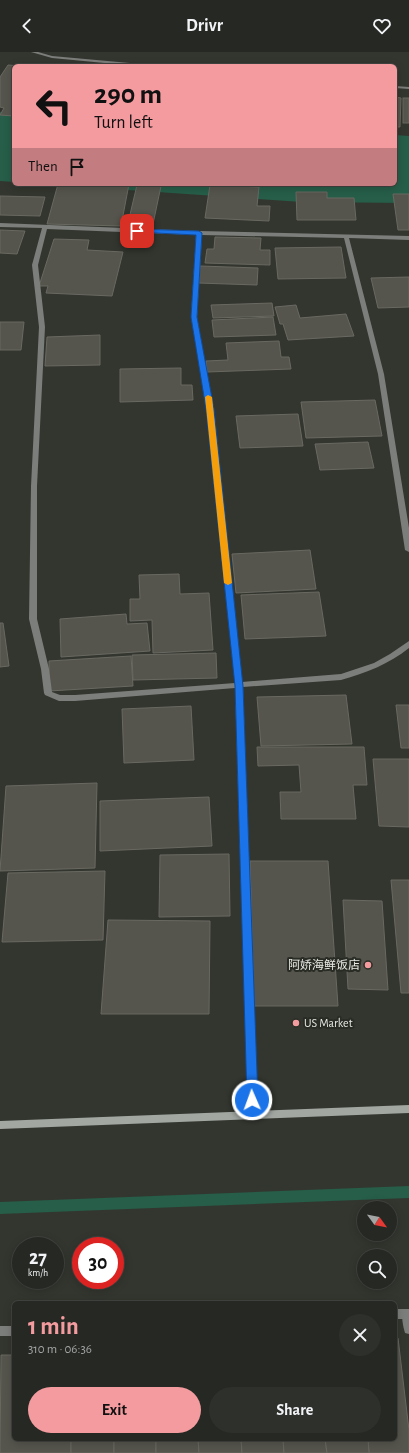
<!DOCTYPE html>
<html lang="en">
<head>
<meta charset="utf-8">
<style>
  :root { --surface:#262823; --page:#2e302b; --text:#f1f3f6; --muted:#a4a6a6; --line:#424441; --accent:#f49b9f }
  body { margin:0; font-family:"Alegreya Sans","Noto Sans SC",sans-serif; background:var(--page); color:var(--text); height:100vh; display:flex; flex-direction:column; font-size:15px; white-space:nowrap }
  * { box-sizing:border-box; margin:0 }
  p { font-size:13px; color:var(--muted) }
  .icon { flex:none; width:22px; height:22px; fill:none; stroke:currentColor; stroke-width:2; stroke-linecap:round; stroke-linejoin:round }
  .map { position:relative; flex:1; overflow:hidden }
  .panel { position:absolute; left:12px; top:1249px; width:385px; height:140px; display:flex; flex-direction:column; background:var(--surface); border-radius:6px; box-shadow:0 2px 10px #0003,0 0 0 1px var(--line) }
  .panel>* { flex:none }
  .guide { position:absolute; left:12px; top:12px; width:385px; height:122px; border-radius:6px; box-shadow:0 2px 10px #0003,0 0 0 1px var(--line); background:#f49b9f; color:#111; overflow:hidden }
  .needle { width:26px; rotate:123deg }
  .controls { position:absolute; left:357px; top:1149px; display:grid; gap:8px }
  .controls a { display:grid; place-items:center; width:40px; height:40px; border-radius:50%; background:var(--surface); box-shadow:0 2px 10px #0003,0 0 0 1px var(--line); font-size:20px }
  .speed { position:absolute; left:12px; top:1185px; display:flex; gap:8px; font-size:20px; font-weight:700; text-align:center }
  .speed>* { display:grid; place-content:center; width:52px; height:52px; border-radius:50%; background:var(--surface); box-shadow:0 2px 10px #0003,0 0 0 1px var(--line); line-height:1 }
  .speed small { font-size:10px; font-weight:400 }
  .speed .limit { border:6px solid #d22; background:#fff; color:#111 }
  .pin { position:absolute; display:grid; place-items:center; width:34px; height:34px; color:#fff; margin:-17px; border-radius:8px; box-shadow:0 2px 6px #0006 }
  .me { position:absolute; width:44px; margin:-22px; rotate:358deg; stroke-linejoin:round; filter:drop-shadow(0 0 3px #0008) }
  .turn { display:flex; align-items:center; gap:14px; height:84px; padding:0 16px; font-size:18px }
  .turn .icon { width:52px; height:52px; stroke-width:2.5 }
  .turn b { display:block; font-size:28px; line-height:34px }
  .then { display:flex; align-items:center; height:38px; padding:0 16px; background:#0003; gap:8px; font-size:15px }
  .round { display:grid; place-items:center; flex:none; width:42px; height:42px; border-radius:21px; background:var(--page) }
  .overview { display:flex; align-items:center; justify-content:space-between; height:68px; padding:0 16px }
  h1 { font-size:24px; font-weight:600; line-height:30px; color:var(--accent) }
  .button { display:flex; gap:8px; margin-top:auto; padding:8px 16px }
  .button a { flex:1; height:46px; border-radius:24px; background:var(--accent); color:#111; font-size:16px; font-weight:600; line-height:46px; text-align:center }
  .button a+a { background:var(--page); color:var(--text) }
  header { display:flex; justify-content:space-between; align-items:center; height:52px; padding:0 16px; background:var(--surface); font-size:18px; font-weight:600 }
  .map>svg:first-child { display:block }
  .water { fill:#265e49 }
  .lines { fill:none; stroke-linecap:round; stroke-linejoin:round }
  .stream { fill:#265e49; fill-rule:evenodd }
  .building { fill:#55554d; stroke:#696961 }
  .lane { fill:#7b7e7b; fill-rule:evenodd }
  .street { fill:#7b7e7b; fill-rule:evenodd }
  .secondary { fill:#a2a7a2; fill-rule:evenodd }
  .route { fill:#1a73e8; stroke:#114b97 }
  .slow { fill:#f59e0b }
  .poi-dot { fill:#f49b9f; stroke:#292c25; stroke-width:1.5 }
  .labels { text-anchor:middle; stroke-width:4; stroke-linejoin:round; paint-order:stroke }
  .poi-label { font-size:12px; fill:#e8eae5; stroke:#292c25; text-anchor:end }
</style>
</head>
<body>
<header><svg class="icon" aria-label="back" viewBox="0 0 24 24"><path d="M15 5l-7 7 7 7"/></svg>Drivr<svg class="icon" aria-label="heart" viewBox="0 0 24 24"><path d="M12 20l-8-8c-3-5 5-10 8-4 3-6 11-1 8 4z"/></svg></header>
<div class="map">
<svg width="409" height="1401" viewBox="0 0 409 1401">
  <rect width="100%" height="100%" fill="#33362f"/>
  <g class="water">
    <path d="M0 60 14 61V130L0 129Z"/>
    <path d="M395 83 409 84V151L302 150 40 132H395Z"/>
  </g>
  <g class="lines">
    <path class="stream" d="M409 1134V1146L0 1162V1150Z"/>
  </g>
  <g class="building">
    <path d="M8 13 21 14H14V64L0 63 4 56 0 55V25Z"/>
    <path d="M395 45 401 46 400 75H395Z"/>
    <rect x="403" y="46" width="6" height="25"/>
    <path d="M58 132H129L121 174 47 172Z"/>
    <path d="M137 133 161 134 153 172 128 171Z"/>
    <path d="M210 133 259 135 257 154H270L269 169 205 166Z"/>
    <path d="M296 140H327V146H354L356 168H297Z"/>
    <path d="M393 142H409V178H398Z"/>
    <path d="M0 144 45 145 40 164 0 163Z"/>
    <path d="M0 178 25 179 17 202 0 201Z"/>
    <path d="M215 185 261 186 260 198H270V213L205 211 207 197H214Z"/>
    <path d="M54 187 89 188 87 198 123 200 112 244 46 241 48 234H39Z"/>
    <path d="M341 195 346 226 278 227 275 196Z"/>
    <path d="M200 214 258 216 257 233 198 231Z"/>
    <path d="M409 225V255L378 256 371 226Z"/>
    <path d="M272 251 274 264 213 266 211 253Z"/>
    <path d="M296 253 300 266 346 262 354 284 288 288 283 272H280L275 255Z"/>
    <path d="M273 265 276 283 214 285 212 268Z"/>
    <path d="M0 270H24L21 298H0Z"/>
    <path d="M100 283V313L45 314 47 285Z"/>
    <path d="M279 289 281 305H289L291 317 207 320 206 309 228 308 226 291Z"/>
    <path d="M181 316V333H192L193 348 120 350V317Z"/>
    <path d="M375 348 382 384 306 386 301 350Z"/>
    <path d="M298 362 303 394 240 396 236 364Z"/>
    <path d="M368 390 374 416 320 418 315 392Z"/>
    <path d="M310 498 316 537 236 541 232 502Z"/>
    <path d="M179 522 180 542 209 541 213 598 153 601 152 568 130 569V547H140L139 523Z"/>
    <path d="M319 540 326 584 245 587 241 543Z"/>
    <path d="M126 562 127 572 147 571 150 599 61 605 60 567Z"/>
    <path d="M0 571H3L9 614 0 615Z"/>
    <path d="M216 601 217 626 133 628 132 603Z"/>
    <path d="M131 604 133 634 49 639V609Z"/>
    <path d="M346 643 352 692 261 694 257 645Z"/>
    <path d="M396 653H409V696H401Z"/>
    <path d="M191 654 194 708 124 711 122 657Z"/>
    <path d="M257 695H364L367 733H353L356 767H281L280 740H301L299 713 258 714Z"/>
    <path d="M373 707H409V775L379 774Z"/>
    <path d="M97 731 95 816 0 819 6 734Z"/>
    <path d="M209 745 212 794 100 799V749Z"/>
    <path d="M229 802 230 864 159 865 160 803Z"/>
    <path d="M250 809H328L338 954H254Z"/>
    <path d="M105 819 103 888 2 890 8 821Z"/>
    <path d="M391 828H409V941H401Z"/>
    <path d="M343 848 382 849 388 938 348 937Z"/>
    <path d="M108 868 210 869 209 962H101Z"/>
    <path d="M395 1286H398L409 1378V1401H369L368 1387H395Z"/>
    <path d="M1 1303H14V1387H71V1401H0Z"/>
    <rect x="71" y="1387" width="43" height="14"/>
    <rect x="114" y="1387" width="42" height="14"/>
    <path d="M156 1387H198L199 1401H156Z"/>
    <path d="M198 1387H241L242 1401H199Z"/>
    <path d="M241 1387H283L284 1401H242Z"/>
    <path d="M283 1387H325L327 1401H284Z"/>
    <path d="M325 1387H368L369 1401H327Z"/>
  </g>
  <g class="lines">
    <path class="lane" d="M407 1257 409 1258V1282L405 1281C403 1274 401 1265 403 1258Z"/>
    <g class="street">
      <path d="M31 0H38L52 4 152 13 154 14H136L52 6Z"/>
      <path d="M395 34 409 35V37L395 36Z"/>
      <path d="M0 171 199 179 409 184V188L349 186 384 322 409 476V500L405 498 378 322 344 186 202 183 197 265 213 357 242 630 341 622 374 611 390 602 409 589V596C389 612 366 621 341 628L243 635 258 1063 256 1066 253 1067 250 1066 248 1063 235 636 75 649H59L45 643 44 641 41 617 29 567 31 434 39 275 32 213 42 176 0 175ZM47 177 196 183 191 265 207 357 235 631 75 643H60L52 640 49 617 37 567V434L45 275 38 213Z"/>
      <rect x="395" y="1257" width="14" height="10"/>
      <rect x="0" y="1274" width="14" height="10"/>
    </g>
    <path class="secondary" d="M409 1053V1061L0 1077V1069Z"/>
  </g>
  <path class="route" d="M137 177 199 179 202 181 197 265 214 357 243 634 258 1048 256 1051 252 1053 249 1051 247 1048 235 634 206 357 191 265 196 183 135 180V177Z"/>
  <path class="slow" d="M208 343 212 345 232 531 228 533 224 531 205 345Z"/>
  <g class="poi-dot">
    <circle cx="368" cy="913" r="4"/>
    <circle cx="296" cy="971" r="4"/>
  </g>
  <g class="labels">
    <g class="poi-label">
      <text x="360" y="917">阿娇海鲜饭店</text>
      <text x="304" y="975" text-anchor="start">US Market</text>
    </g>
  </g>
</svg>
<div class="controls">
<a><svg class="needle" viewBox="-14 -14 28 28"><path d="M0-13l5 13h-10z" fill="#e53935"/><path d="M0 13l5-13h-10z" fill="#a4a6a6"/></svg></a>
<a><svg class="icon" aria-label="search" viewBox="0 0 24 24"><circle cx="10" cy="10" r="6"/><path d="M15 15l6 6"/></svg></a>
</div>
<div class="speed"><div>27<small>km/h</small></div><div class="limit">30</div></div>
<div class="pin" style="left:137px;top:179px;background:#d93025"><svg class="icon" aria-label="arrive" viewBox="0 0 24 24"><path d="M6 21V4h12l-3 4 3 4H6"/></svg></div>
<svg class="me" style="left:252px;top:1048px" viewBox="-20 -20 40 40"><circle r="17" fill="#1a73e8" stroke="#fff" stroke-width="3"/><path d="M0-11L8 9 0 5-8 9z" fill="#fff"/></svg>
<div class="guide">
<div class="turn"><svg class="icon" aria-label="left" viewBox="0 0 24 24"><path d="M17 20v-9H6M10 6l-5 5 5 5"/></svg><div><b>290 m</b>Turn left</div></div>
<div class="then">Then<svg class="icon" aria-label="arrive" viewBox="0 0 24 24"><path d="M6 21V4h12l-3 4 3 4H6"/></svg></div>
</div>
<section class="panel">
<div class="overview"><div><h1>1 min</h1><p>310 m · 06:36</p></div><a class="round"><svg class="icon" aria-label="close" viewBox="0 0 24 24"><path d="M6 6l12 12M18 6L6 18"/></svg></a></div>
<div class="button"><a>Exit</a><a>Share</a></div>
</section>
</div>
</body>
</html>
